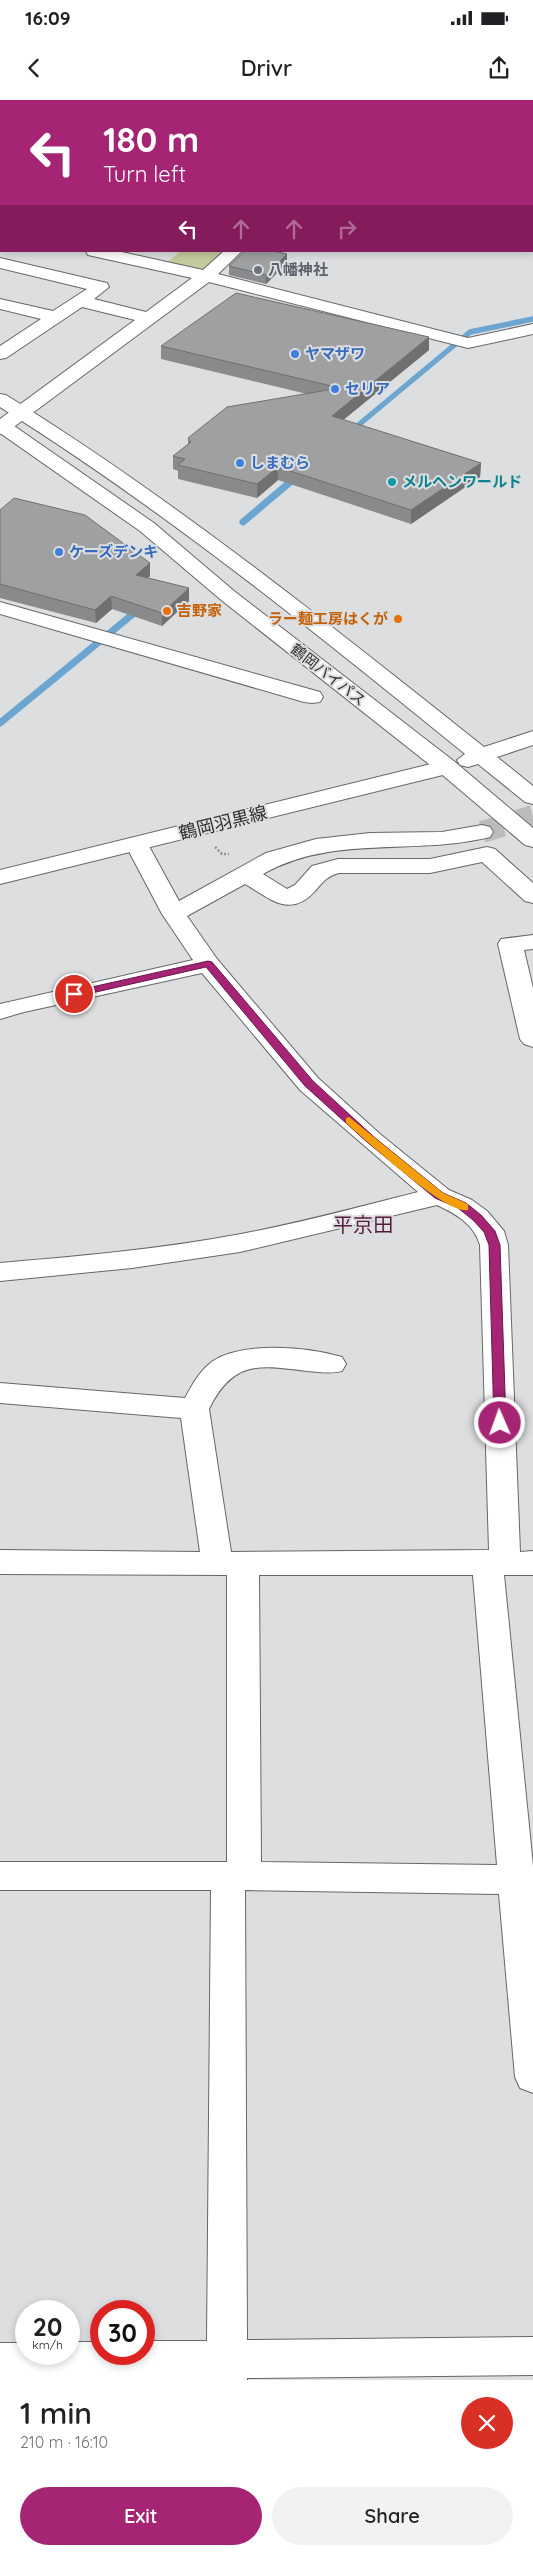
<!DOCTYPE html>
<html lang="en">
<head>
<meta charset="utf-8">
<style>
  :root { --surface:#fff; --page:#f2f2f2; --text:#202124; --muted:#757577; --accent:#a52473 }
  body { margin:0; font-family:Quicksand,"Noto Sans JP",sans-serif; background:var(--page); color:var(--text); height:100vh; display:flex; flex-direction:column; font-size:19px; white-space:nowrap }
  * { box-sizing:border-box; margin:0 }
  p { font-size:16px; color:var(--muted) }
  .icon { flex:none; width:28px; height:28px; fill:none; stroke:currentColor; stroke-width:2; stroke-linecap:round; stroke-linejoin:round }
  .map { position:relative; height:2280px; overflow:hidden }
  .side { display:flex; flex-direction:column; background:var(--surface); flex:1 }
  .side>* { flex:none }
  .guide { position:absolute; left:0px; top:0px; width:534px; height:152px; box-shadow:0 2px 8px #0003; background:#a52473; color:#fff; overflow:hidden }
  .speed { position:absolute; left:15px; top:2200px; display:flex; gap:10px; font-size:25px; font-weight:700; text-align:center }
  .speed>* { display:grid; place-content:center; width:65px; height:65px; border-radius:50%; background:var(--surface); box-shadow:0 2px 8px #0003; line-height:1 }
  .speed small { font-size:12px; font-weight:400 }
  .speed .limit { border:8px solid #d22; background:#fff; color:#111 }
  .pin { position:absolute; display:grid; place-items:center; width:42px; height:42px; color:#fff; margin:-21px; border:2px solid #fff; border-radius:50%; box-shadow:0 1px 5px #0007 }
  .me { position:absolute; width:55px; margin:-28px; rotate:358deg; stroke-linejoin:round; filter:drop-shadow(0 0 4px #0008) }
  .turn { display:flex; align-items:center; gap:18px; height:105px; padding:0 20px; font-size:22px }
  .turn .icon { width:65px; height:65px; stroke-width:2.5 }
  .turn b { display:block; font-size:35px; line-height:42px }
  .lanes { display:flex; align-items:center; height:48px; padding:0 20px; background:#0003; justify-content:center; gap:25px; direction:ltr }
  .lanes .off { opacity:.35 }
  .round { display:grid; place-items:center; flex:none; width:52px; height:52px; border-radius:26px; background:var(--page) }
  .summary { display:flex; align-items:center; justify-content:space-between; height:85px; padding:0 20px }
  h1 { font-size:30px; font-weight:600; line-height:38px }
  .button { display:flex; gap:10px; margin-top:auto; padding:10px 20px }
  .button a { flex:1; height:58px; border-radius:30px; background:var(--accent); color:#fff; font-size:20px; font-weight:600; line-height:58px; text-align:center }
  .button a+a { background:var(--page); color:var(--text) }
  .status { display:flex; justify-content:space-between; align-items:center; height:35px; padding:0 25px; background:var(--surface); direction:ltr }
  .status svg { height:14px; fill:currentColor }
  header { display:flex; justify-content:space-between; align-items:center; height:65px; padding:0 20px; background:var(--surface); font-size:22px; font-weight:600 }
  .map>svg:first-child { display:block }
  .green { fill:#c5cb9e }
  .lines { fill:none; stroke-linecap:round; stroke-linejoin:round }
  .stream-far1 { stroke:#6ca5d0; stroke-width:5.5 }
  .stream { stroke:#6ca5d0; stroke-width:7 }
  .minor-tunnel { stroke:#babbbd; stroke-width:22; stroke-dasharray:22 11; stroke-linecap:butt }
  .minor-casing { stroke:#676769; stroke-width:2 }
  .major-casing { stroke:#676769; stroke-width:2 }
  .highway-casing { stroke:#676769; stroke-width:2 }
  .path { stroke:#8f8f91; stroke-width:2.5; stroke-dasharray:2 2; stroke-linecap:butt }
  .minor { fill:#fff; fill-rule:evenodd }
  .major { fill:#fff; fill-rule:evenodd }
  .highway { fill:#fff; fill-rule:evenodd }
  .wall { fill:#898a8b }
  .shaded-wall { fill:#6f7071 }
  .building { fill:#9fa0a2; stroke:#6f7071 }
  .route { fill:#a52473; stroke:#6b174b }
  .slow { fill:#f59e0b }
  .worship-dot { fill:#6b7280; stroke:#dddee0; stroke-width:2 }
  .shop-dot { fill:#3f7fe0; stroke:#dddee0; stroke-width:2 }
  .culture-dot { fill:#0f9aa8; stroke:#dddee0; stroke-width:2 }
  .food-dot { fill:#e8710a; stroke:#dddee0; stroke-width:2 }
  .labels { text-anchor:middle; stroke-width:4; stroke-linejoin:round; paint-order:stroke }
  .far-worship-label { font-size:15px; font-weight:bold; fill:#5b616d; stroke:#dddee0; text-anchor:start }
  .far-shop-label { font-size:15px; font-weight:bold; fill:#366cbe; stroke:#dddee0; text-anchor:start }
  .far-culture-label { font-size:15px; font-weight:bold; fill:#0d838f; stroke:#dddee0; text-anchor:start }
  .far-food-label { font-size:15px; font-weight:bold; fill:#c56008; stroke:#dddee0; text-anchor:start }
  .far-street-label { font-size:15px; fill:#303031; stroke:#dddee0 }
  .street-label { font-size:18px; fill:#303031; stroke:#dddee0 }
  .quarter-label { font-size:20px; fill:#56193d; stroke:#dddee0 }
</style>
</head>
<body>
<div class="status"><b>16:09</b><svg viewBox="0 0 49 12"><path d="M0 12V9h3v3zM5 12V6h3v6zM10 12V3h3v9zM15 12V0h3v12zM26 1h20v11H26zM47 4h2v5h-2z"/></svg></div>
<header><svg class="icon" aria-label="back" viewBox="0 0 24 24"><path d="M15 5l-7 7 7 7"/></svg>Drivr<svg class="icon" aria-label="share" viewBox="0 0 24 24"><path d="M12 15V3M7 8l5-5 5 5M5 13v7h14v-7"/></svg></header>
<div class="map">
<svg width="533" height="2280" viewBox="0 0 533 2280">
  <rect width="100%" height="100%" fill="#dddee0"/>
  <path class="green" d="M181 151H227L204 170 167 162Z"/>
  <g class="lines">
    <g class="stream-far1">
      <path d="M350 332 470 232 533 219"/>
      <path d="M293 379 296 377"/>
    </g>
    <g class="stream">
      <path d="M243 422 295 378"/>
      <path d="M0 623 139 509"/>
    </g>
    <path class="minor-tunnel" d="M482 732 533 716"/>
    <g class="minor-casing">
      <g id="minor">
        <rect x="17" y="0" width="20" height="1"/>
        <rect x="532" y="90" width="1" height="10"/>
        <path d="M86 151H117L203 170 224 151H242L218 174 468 238 533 224V234L468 248 209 182 7 332 0 334V319L135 220 82 207 6 258 0 259V246L41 219 0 209V199L53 211 87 189 0 168V158L107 183 109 187 94 199 146 212 192 178 88 155Z"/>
        <path d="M0 502 320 592 323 597 320 602 312 603 304 602 0 514Z"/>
        <path d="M482 725 490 727 493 732 490 737C414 756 333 734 263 774L287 789 295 785 312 766 338 759H430L487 747 495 749 533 783V803L525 801 482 762 430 773H339C327 776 323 782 315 791 290 819 269 798 245 784L187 816 217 859 318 978 380 1034 449 1090 472 1100 487 1111 504 1131 508 1145 520 1452 533 1451V1475H504L533 1766V1993L520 1988 515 1977 499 1794 245 1790 247 2240 533 2237V2275L247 2278V2280H0V2243H26V2254H69V2242H101V2254H144V2241H207L211 1790H0V1762H227V1475L0 1474V1450L200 1452 181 1318 0 1303V1283L185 1298C192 1285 200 1270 213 1261 244 1241 308 1247 342 1257L346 1264 342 1271C330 1274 320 1272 307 1271 259 1265 233 1260 209 1309L231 1452 489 1450 480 1145C474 1124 456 1114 437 1105L240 1152 132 1168 0 1181V1163C81 1156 161 1149 241 1134 300 1123 359 1107 418 1092L300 990 202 873 24 912 0 919V904L193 860 162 814 125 744 129 739 137 737 145 739 179 801 266 753 316 739 370 733 442 732ZM259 1475H473L497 1765 261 1762Z"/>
        <path d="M533 835V849L524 850 533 888V947L524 944 520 939 498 844 501 839Z"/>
      </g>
    </g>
    <g class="major-casing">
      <path id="major" d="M447 660 455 662 458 667 455 672 0 784V770Z"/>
    </g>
    <g class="highway-casing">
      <g id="highway">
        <path d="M0 294 6 295C175 400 329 524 484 647L533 631V645L497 657 533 686V704L525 702 478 664 468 667 460 665 457 660 465 654C315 532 164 410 0 307Z"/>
        <path d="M0 319 7 321 154 423 234 491 455 662 533 728V747L525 745 439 672 220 499 140 431 0 333Z"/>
      </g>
    </g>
    <path class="path" d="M215 747 222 754H229"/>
    <use href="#minor" class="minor"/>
    <use href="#major" class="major"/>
    <use href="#highway" class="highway"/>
  </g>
  <g class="wall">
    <path d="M287 163 266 184 229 175V166Z"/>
    <path d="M429 237V250L343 320 481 363 480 377 411 424 278 380 257 398 178 379V371L173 369V356L188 344V338L307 294 161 259V246Z"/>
    <path d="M0 410 150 463V476L148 478 189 501 162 526 112 509 96 523 0 498Z"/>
  </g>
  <g class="shaded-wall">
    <path d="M287 154V163L266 184V175Z"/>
    <path d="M429 237V250L331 330 332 316Z"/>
    <path d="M481 363 480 377 411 424V410Z"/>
    <path d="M278 367V380L257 398V384Z"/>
    <path d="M150 463V476L136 488V475Z"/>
    <path d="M189 488V501L162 526V513Z"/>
    <path d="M111 496 112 509 96 523 95 510Z"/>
  </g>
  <g class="building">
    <path d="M0 80 1 81V98L0 99Z"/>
    <path d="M245 151H273L287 154 266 175 229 166Z"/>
    <path d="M236 193 429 237 332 316 481 363 411 410 278 367 257 384 178 365 185 359 173 356 191 342 188 338 227 307 340 288 161 246Z"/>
    <path d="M14 398 85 415 150 463 136 475 189 488 162 513 111 496 95 510 0 484V410Z"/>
  </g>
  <path class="route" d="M208 861 212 862 313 981 374 1037 443 1093 466 1103 481 1115 495 1131 500 1145 506 1323 504 1326H496L494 1323 489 1145 484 1132 473 1120 458 1108 435 1098 367 1042 305 986 206 867 74 897 69 894 74 891Z"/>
  <path class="slow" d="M349 1017 443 1093 468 1104V1110C446 1115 365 1039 346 1023V1018Z"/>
  <circle class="worship-dot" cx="258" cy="170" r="5"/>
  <g class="shop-dot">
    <circle cx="295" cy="254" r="5"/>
    <circle cx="335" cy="289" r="5"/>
    <circle cx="240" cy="363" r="5"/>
    <circle cx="59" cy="452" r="5"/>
  </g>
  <circle class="culture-dot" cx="392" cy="382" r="5"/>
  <g class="food-dot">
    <circle cx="167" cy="511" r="5"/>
    <circle cx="398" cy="519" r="5"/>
  </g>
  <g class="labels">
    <g class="far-worship-label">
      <text x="268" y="175">八幡神社</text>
    </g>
    <g class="far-shop-label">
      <text x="305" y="259">ヤマザワ</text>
      <text x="345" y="294">セリア</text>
      <text x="250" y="368">しまむら</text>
      <text x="69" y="457">ケーズデンキ</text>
    </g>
    <g class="far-culture-label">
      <text x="402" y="387">メルヘンワールド</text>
    </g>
    <g class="far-food-label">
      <text x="177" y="516">吉野家</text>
      <text x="388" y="524" text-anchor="end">ラー麺工房はくが</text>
    </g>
    <g class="far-street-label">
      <text transform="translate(328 575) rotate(38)" y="5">鶴岡バイパス</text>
    </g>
    <g class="street-label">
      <text transform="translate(223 723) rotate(-14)" y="6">鶴岡羽黒線</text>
    </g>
    <g class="quarter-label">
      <text x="363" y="1132">平京田</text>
    </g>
  </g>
</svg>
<div class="speed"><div>20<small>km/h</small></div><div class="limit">30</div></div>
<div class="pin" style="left:74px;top:894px;background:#d93025"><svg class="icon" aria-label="arrive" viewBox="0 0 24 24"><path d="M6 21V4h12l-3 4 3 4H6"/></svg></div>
<svg class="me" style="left:500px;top:1323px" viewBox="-20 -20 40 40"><circle r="17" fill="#a52473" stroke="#fff" stroke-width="3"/><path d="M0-11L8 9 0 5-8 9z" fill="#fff"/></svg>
<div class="guide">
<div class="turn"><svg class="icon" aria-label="left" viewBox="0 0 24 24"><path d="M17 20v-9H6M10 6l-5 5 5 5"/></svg><div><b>180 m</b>Turn left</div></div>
<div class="lanes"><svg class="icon" aria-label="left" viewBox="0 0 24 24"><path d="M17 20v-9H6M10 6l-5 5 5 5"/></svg><svg class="icon off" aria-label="ahead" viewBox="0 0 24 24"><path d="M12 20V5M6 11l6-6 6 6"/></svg><svg class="icon off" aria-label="ahead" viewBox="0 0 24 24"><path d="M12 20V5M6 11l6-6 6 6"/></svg><svg class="icon off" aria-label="right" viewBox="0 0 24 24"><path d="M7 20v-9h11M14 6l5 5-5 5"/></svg></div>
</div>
</div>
<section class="side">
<div class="summary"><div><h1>1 min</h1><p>210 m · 16:10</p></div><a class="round" style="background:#d93025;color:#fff"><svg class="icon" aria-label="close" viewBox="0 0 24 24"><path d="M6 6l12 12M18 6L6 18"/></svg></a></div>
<div class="button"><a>Exit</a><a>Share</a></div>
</section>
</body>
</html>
